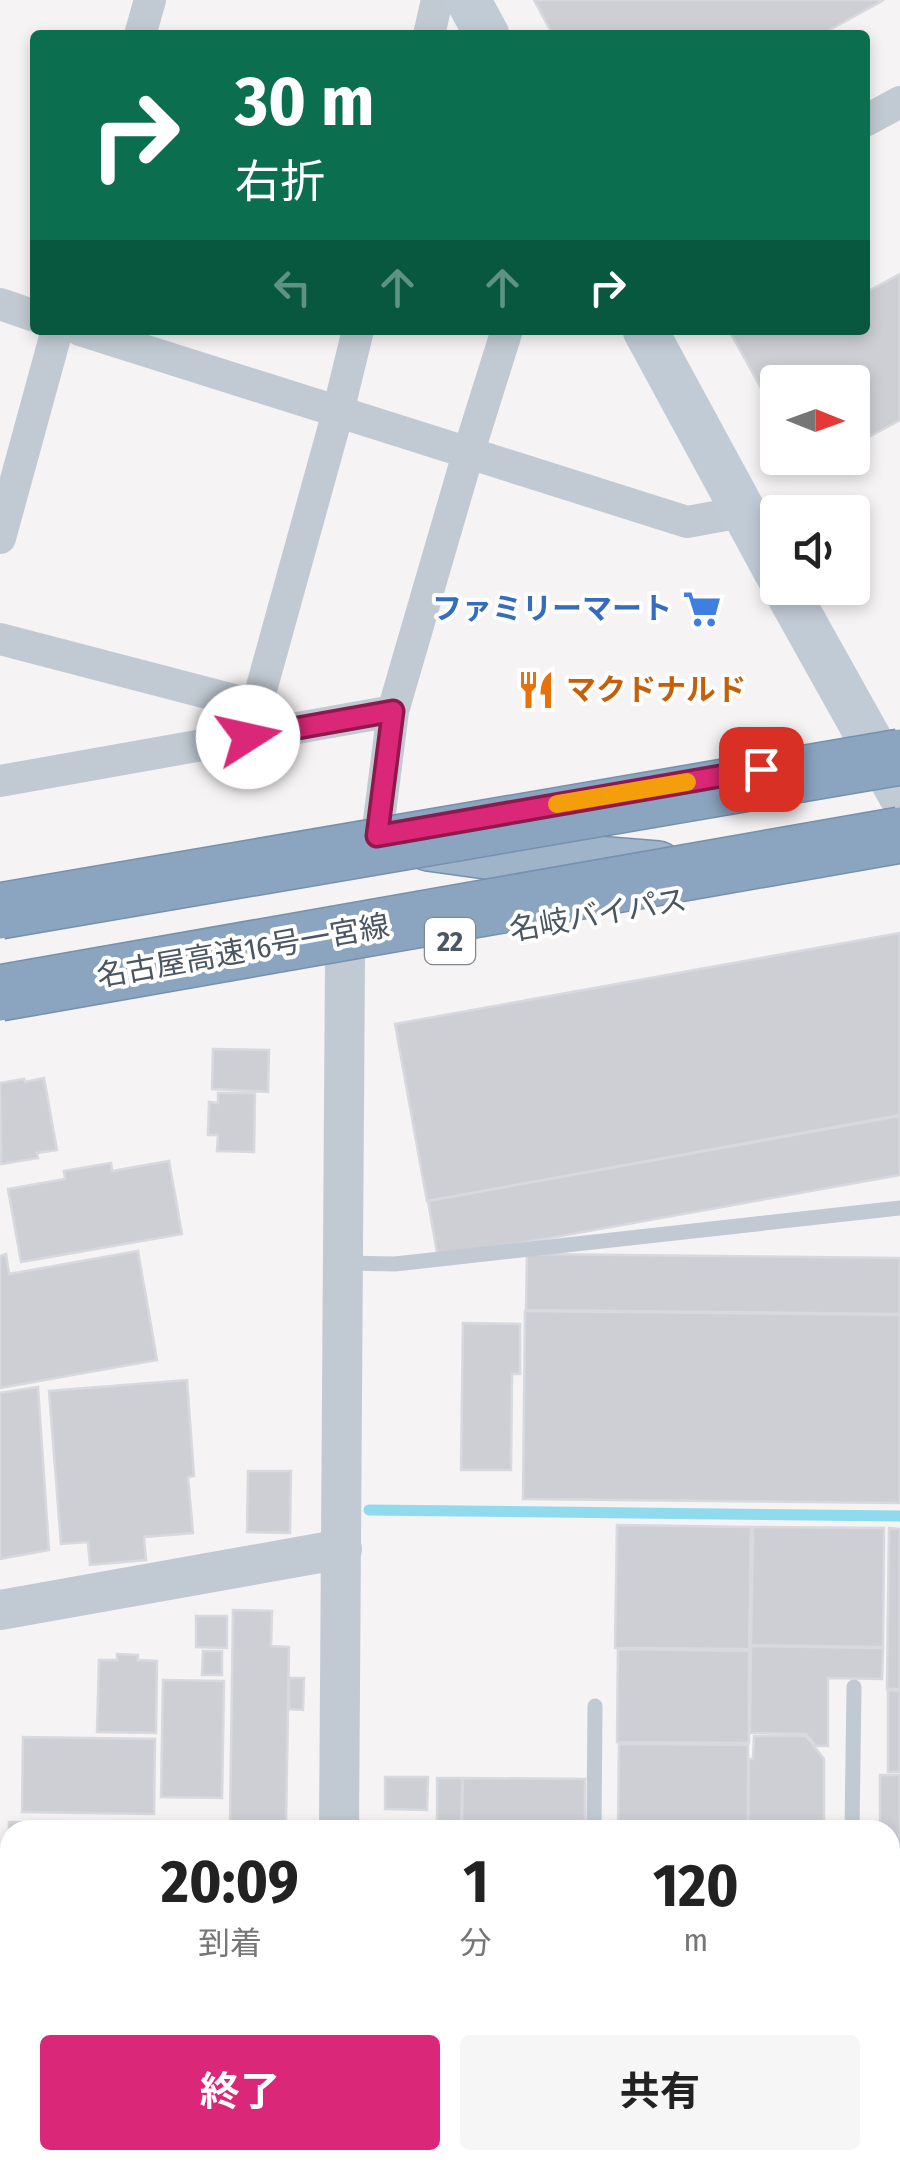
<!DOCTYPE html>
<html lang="ja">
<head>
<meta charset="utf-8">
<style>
  :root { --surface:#fff; --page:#f6f6f6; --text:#222; --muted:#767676; --accent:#db2777 }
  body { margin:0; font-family:"Fira Sans Condensed","Noto Sans JP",sans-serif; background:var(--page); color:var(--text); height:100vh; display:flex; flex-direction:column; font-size:38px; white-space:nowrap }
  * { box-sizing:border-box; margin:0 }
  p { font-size:32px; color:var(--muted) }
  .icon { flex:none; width:55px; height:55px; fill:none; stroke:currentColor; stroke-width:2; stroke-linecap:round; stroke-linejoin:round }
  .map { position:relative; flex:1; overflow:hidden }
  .panel { position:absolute; left:0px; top:1820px; width:900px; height:350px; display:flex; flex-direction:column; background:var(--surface); border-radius:30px 30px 0 0; box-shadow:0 5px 15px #0003 }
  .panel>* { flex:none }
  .banner { position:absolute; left:30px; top:30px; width:840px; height:305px; border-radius:10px; box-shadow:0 5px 15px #0003; background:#0b6e4f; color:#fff; overflow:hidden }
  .needle { width:65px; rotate:91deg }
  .fabs { position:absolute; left:760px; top:365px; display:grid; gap:20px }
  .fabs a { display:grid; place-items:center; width:110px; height:110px; border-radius:10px; background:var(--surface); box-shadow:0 5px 15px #0003; font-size:50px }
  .pin { position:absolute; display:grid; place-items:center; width:85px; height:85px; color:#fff; margin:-42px; border-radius:20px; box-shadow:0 5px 15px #0006 }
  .me { position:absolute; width:110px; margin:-55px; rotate:80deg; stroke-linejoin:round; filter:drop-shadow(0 0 8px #0008) }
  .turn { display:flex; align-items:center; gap:35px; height:210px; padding:0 40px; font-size:45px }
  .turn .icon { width:130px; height:130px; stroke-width:2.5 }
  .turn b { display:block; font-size:70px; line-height:85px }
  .lanes { display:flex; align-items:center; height:95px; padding:0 40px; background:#0003; justify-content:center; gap:50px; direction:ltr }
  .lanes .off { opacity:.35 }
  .eta { display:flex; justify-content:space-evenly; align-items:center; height:170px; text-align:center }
  .eta b { font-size:60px; font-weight:700; line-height:70px }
  .primary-button { display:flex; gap:20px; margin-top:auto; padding:20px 40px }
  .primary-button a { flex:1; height:115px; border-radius:10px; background:var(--accent); color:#fff; font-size:40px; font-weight:700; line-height:115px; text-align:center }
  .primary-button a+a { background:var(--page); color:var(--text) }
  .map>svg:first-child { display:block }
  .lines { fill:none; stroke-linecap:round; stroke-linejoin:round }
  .stream { stroke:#90daee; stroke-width:11 }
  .building { fill:#cdcfd5; stroke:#d7d9de; stroke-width:2.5 }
  .trunk-casing { stroke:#7690ad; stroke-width:58 }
  .service { stroke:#c1cad2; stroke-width:15 }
  .minor { stroke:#c1cad2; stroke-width:32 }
  .tertiary { stroke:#c1cad2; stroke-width:40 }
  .secondary { stroke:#c1cbd6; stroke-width:45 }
  .trunk { stroke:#9fb4c9; stroke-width:55 }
  .motorway-bridge-casing { stroke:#7690ad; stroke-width:58; stroke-linecap:butt }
  .motorway-bridge { stroke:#8ba5c1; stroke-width:55 }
  .route-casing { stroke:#8e194d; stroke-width:25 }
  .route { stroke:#db2777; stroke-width:18 }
  .slow { stroke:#f59e0b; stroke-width:18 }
  .labels { text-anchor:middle; stroke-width:8; stroke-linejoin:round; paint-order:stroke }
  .shield { fill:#fff; stroke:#808990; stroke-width:2.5 }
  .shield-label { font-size:28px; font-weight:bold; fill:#4a5661 }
  .shop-label { font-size:30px; font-weight:bold; fill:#366cbe; stroke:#fff; text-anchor:end }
  .food-label { font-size:30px; font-weight:bold; fill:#c56008; stroke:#fff; text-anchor:start }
  .street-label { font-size:30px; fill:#4a5661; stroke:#fff }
</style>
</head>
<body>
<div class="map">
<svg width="900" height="2170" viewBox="0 0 900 2170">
  <rect width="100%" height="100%" fill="#f5f3f3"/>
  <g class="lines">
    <path class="stream" d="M369 1510 900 1516"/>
  </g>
  <g class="building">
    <path d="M534 0H884L820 35H553Z"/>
    <path d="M900 274V420L852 446V382H778V419L729 330H865V293Z"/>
    <path d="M900 933V1115L427 1201 395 1024Z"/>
    <path d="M213 1049 269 1050 268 1092 212 1089Z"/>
    <path d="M44 1078 57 1150 37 1153 38 1158 1 1164 0 1083 24 1079 25 1082Z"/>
    <path d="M218 1093H255L254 1152 217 1151 218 1135H208L209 1102 218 1103Z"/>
    <path d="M900 1116V1175L438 1258 428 1201Z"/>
    <path d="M169 1161 182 1234 21 1262 8 1189 65 1179 64 1171 111 1163 112 1171Z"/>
    <path d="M138 1251 157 1360 0 1388V1256L6 1254 9 1274Z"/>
    <path d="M527 1254 900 1258V1314L526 1310Z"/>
    <path d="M525 1311 900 1315V1503L523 1499Z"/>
    <path d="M463 1323 520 1324V1374H512L511 1470H461Z"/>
    <path d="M187 1380 194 1476 188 1477 193 1533 144 1537 146 1560 90 1565 88 1542 61 1544 49 1391Z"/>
    <path d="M38 1387 49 1550 0 1559V1393Z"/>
    <path d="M248 1471H291L290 1533 247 1532Z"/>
    <path d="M617 1525 751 1527 749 1649 615 1648Z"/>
    <path d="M753 1527 884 1528 883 1647 751 1645Z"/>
    <path d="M889 1528 900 1529V1689H887Z"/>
    <path d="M233 1610 272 1611 271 1646 289 1647 286 1822 230 1821Z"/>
    <path d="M196 1616H227V1648L196 1647Z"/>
    <path d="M751 1646 883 1648 882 1679 828 1678V1746H816L806 1734 750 1733Z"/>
    <path d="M618 1649 749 1651V1743L617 1742Z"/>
    <path d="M203 1651H222V1675H202Z"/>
    <path d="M117 1654 138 1655V1660L157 1661 156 1733 97 1732 99 1660H117Z"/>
    <path d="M289 1678H304L303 1710 289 1709Z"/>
    <path d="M163 1680 224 1681 222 1798 161 1797Z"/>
    <path d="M888 1690 900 1691V1772H888Z"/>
    <path d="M754 1736H806L824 1759V1830H748L749 1759H753Z"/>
    <path d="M23 1737 155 1739 154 1814 22 1812Z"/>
    <path d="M619 1744 748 1745V1830H618Z"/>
    <path d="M880 1775H900V1864H890V1830H880Z"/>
    <path d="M385 1777H428L427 1810 385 1809Z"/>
    <path d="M437 1778H462L461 1830H411V1822L437 1823Z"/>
    <path d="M463 1778 585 1779V1830H462Z"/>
    <path d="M9 1822 223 1826V1830H10V1888H8Z"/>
    <rect x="890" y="1867" width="10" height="56"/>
    <rect x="0" y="1899" width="10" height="77"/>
    <path d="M3 2050H10V2160H56V2170H1Z"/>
    <path d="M890 2110H900V2170H870V2160H890Z"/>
    <path d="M390 2160H515V2169L390 2168Z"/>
    <rect x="554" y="2160" width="110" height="10"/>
    <rect x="666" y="2160" width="112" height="10"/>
    <rect x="779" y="2160" width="89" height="10"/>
  </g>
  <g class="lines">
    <g class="trunk-casing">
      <path id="trunk" d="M429 843 558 861 657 869"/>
    </g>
    <g class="service">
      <path d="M343 1263 395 1264 900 1208"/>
      <path d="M594 1830 595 1706"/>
      <path d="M852 1830 854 1687"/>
    </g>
    <g class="minor">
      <path d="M140 35 150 0"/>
      <path d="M429 35 437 0"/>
      <path d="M865 121 900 102"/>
      <path d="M0 304 35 316"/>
      <path d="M80 330 687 522 742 512"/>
      <path d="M0 538 57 330"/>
      <path d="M0 639 257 706"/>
      <path d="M248 737 338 412 358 330"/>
      <path d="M0 781 393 711"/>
      <path d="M377 836 393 711 468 454 507 330"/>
      <path d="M0 2002H10"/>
      <path d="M890 2012 900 2011"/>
    </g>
    <g class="tertiary">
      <path d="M0 1610 342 1549"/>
      <path d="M339 1830 345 960"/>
      <path d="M336 2170V2160"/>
    </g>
    <g class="secondary">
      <path d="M468 0 487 35"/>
      <path d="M645 330 778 575"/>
      <path d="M785 588 900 794"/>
    </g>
    <use href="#trunk" class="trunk"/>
    <g class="motorway-bridge-casing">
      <g id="motorway-bridge">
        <path d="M0 911 900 757"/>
        <path d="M0 993 900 835"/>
      </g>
    </g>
    <use href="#motorway-bridge" class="motorway-bridge"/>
  </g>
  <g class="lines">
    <g class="route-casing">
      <path id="route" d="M248 737 393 711 377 836 761 769"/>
    </g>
    <use href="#route" class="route"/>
    <path class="slow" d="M557 804 687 782"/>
  </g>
  <defs>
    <g id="supermarket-bare" transform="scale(3)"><path d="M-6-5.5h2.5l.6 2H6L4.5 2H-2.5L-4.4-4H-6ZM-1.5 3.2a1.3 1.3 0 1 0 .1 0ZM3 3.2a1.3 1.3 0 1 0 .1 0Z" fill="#3f7fe0" stroke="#fff" stroke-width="2.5" paint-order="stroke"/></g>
    <g id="restaurant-bare" transform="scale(3)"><path d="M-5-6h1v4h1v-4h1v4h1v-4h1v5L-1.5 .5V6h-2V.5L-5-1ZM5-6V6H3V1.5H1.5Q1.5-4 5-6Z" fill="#e8710a" stroke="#fff" stroke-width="2.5" paint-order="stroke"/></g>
  </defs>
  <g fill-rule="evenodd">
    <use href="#supermarket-bare" x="702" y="609"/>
    <use href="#restaurant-bare" x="536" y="690"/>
  </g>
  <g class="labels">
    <rect class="shield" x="425" y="918" width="50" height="46" rx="8"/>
    <g class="shield-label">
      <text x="450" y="951">22</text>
    </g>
    <g class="shop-label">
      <text x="672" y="619">ファミリーマート</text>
    </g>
    <g class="food-label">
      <text x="566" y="700">マクドナルド</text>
    </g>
    <g class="street-label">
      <text transform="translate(598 915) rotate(-10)" y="10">名岐バイパス</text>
      <text transform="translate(243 951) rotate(-10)" y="10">名古屋高速16号一宮線</text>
    </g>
  </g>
</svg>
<div class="fabs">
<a><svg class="needle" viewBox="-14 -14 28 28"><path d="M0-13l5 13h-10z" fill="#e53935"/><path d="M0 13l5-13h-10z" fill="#767676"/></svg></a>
<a><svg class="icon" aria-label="sound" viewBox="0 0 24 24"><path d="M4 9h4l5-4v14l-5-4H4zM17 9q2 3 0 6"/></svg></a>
</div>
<div class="pin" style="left:761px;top:769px;background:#d93025"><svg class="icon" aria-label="arrive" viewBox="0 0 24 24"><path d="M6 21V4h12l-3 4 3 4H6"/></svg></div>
<svg class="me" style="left:248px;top:737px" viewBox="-20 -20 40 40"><circle r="19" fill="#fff"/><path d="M0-13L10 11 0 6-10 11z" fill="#db2777"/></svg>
<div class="banner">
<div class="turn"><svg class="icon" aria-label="right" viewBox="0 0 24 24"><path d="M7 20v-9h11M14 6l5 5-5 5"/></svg><div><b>30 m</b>右折</div></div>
<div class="lanes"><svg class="icon off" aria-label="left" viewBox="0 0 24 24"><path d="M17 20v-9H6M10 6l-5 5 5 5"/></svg><svg class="icon off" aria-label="ahead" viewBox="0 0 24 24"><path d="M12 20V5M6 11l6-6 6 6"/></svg><svg class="icon off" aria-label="ahead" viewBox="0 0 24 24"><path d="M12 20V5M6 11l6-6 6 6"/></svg><svg class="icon" aria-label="right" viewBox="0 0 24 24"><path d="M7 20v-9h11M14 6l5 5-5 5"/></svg></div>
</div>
<section class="panel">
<div class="eta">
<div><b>20:09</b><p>到着</p></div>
<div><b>1</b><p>分</p></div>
<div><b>120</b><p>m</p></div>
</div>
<div class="primary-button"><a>終了</a><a>共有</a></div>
</section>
</div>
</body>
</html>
